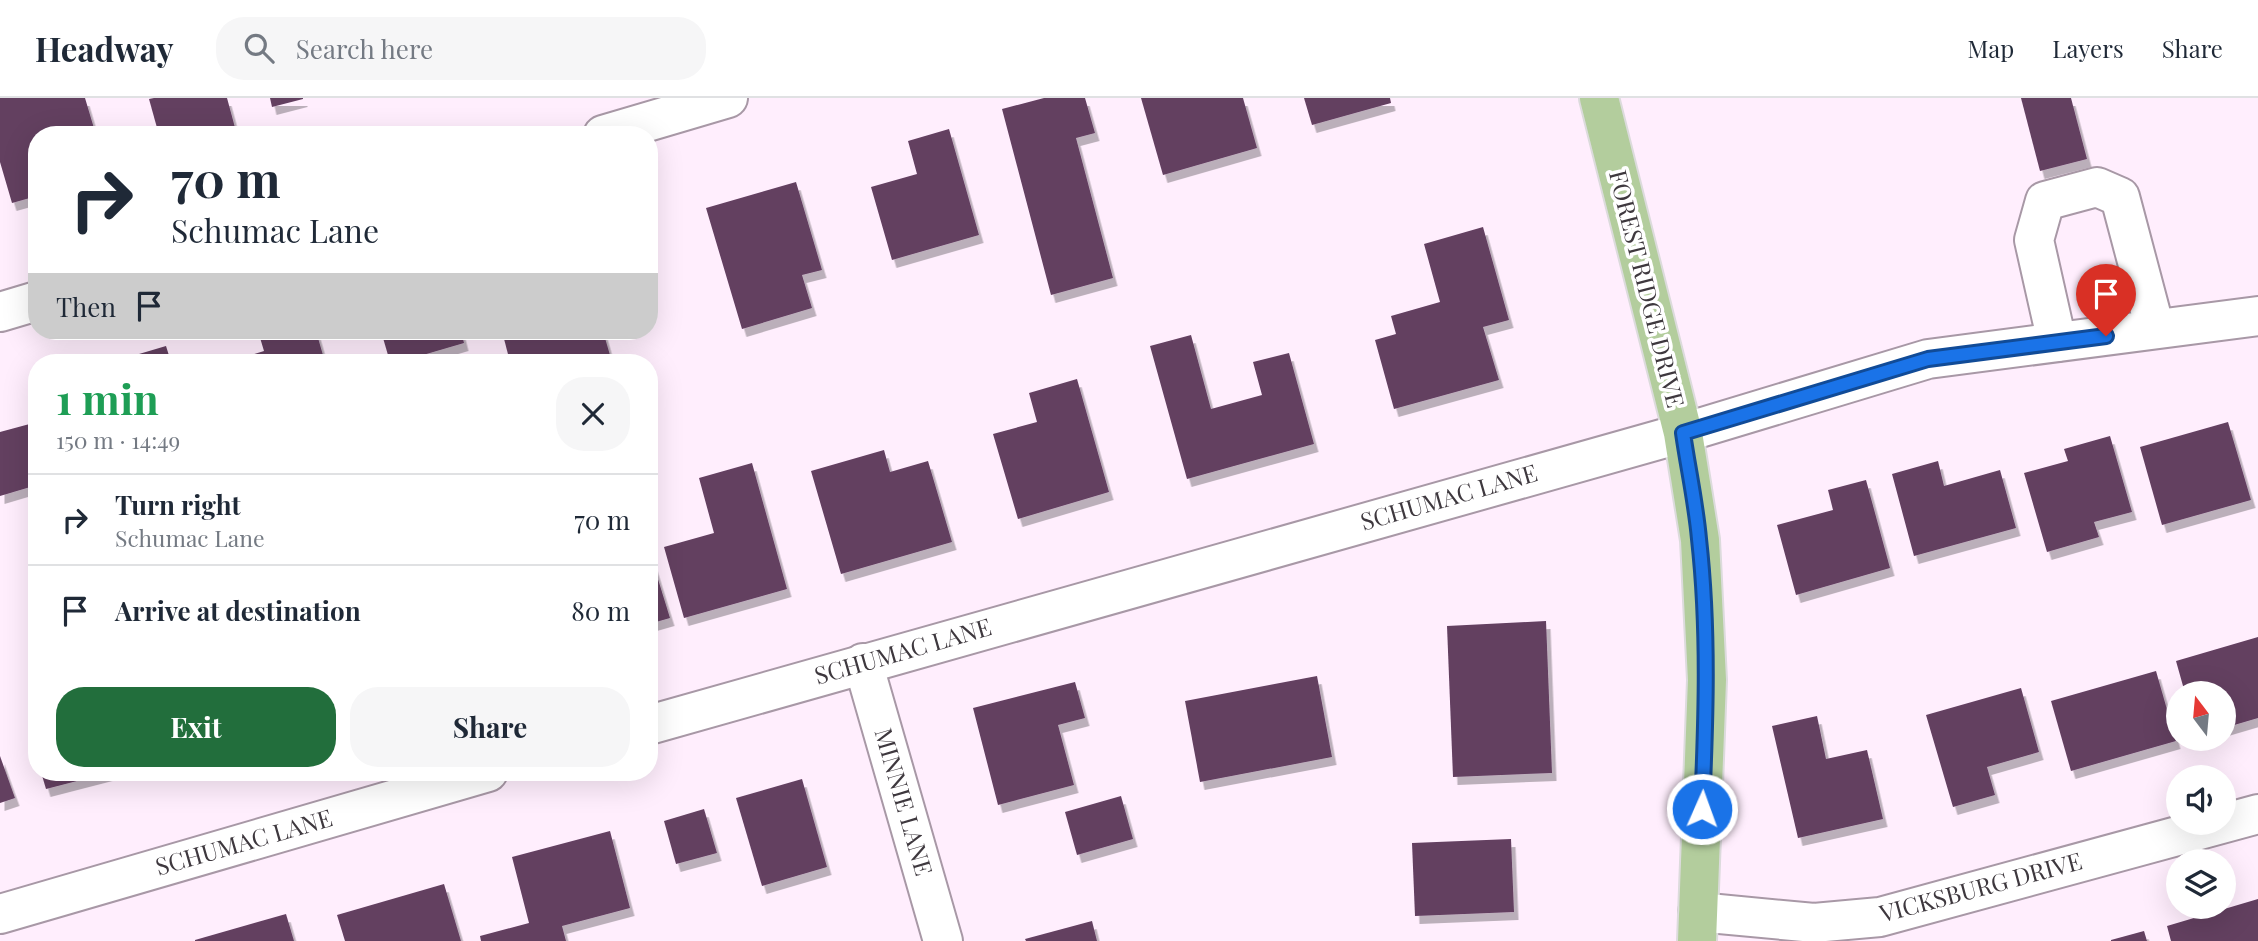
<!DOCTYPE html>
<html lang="en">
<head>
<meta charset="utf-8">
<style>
  :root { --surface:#fff; --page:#f6f6f7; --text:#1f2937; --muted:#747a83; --line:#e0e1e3; --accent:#226e3c }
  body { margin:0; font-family:"Playfair Display",serif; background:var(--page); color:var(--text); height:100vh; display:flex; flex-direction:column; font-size:26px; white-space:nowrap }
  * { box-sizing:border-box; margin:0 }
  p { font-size:23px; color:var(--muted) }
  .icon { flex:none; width:38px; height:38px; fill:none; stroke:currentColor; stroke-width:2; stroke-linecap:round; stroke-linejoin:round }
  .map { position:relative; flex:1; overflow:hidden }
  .panel { position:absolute; left:28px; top:256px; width:630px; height:427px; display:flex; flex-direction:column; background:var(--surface); border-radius:28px; box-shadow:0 7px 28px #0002 }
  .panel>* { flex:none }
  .guide { position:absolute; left:28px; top:28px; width:630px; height:214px; border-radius:28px; box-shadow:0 7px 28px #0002; background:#fff; color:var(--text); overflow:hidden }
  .needle { width:46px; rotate:344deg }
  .controls { position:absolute; left:2166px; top:583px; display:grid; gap:14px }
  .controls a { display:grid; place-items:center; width:70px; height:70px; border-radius:50%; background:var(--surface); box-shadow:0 7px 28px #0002; font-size:35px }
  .pin { position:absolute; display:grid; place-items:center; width:60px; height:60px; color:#fff; margin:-72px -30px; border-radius:50% 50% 50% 0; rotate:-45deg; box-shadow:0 0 7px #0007 }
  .pin .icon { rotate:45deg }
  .me { position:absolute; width:77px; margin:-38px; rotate:2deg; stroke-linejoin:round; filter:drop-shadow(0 0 5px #0008) }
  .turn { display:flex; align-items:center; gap:24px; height:147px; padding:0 28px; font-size:32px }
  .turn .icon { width:91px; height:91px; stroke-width:2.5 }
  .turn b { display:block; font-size:49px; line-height:60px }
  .then { display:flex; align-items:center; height:66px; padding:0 28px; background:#0003; gap:14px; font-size:26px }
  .round { display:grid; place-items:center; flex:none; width:74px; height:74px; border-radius:28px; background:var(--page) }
  .headline { display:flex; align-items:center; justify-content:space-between; height:119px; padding:0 28px }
  h1 { font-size:42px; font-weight:700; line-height:52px; color:#1e9e55 }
  .button { display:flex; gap:14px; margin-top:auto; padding:14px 28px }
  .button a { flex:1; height:80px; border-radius:28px; background:var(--accent); color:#fff; font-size:28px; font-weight:700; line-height:80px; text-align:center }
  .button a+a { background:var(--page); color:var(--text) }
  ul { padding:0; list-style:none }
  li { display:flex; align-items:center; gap:21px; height:91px; padding:0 28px; border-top:2px solid var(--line) }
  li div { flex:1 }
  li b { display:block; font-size:26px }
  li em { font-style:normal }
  header { display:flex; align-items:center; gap:42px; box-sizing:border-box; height:98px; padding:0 35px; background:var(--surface); border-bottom:2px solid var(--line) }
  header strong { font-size:33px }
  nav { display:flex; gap:38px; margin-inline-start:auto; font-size:24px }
  .search { width:490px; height:63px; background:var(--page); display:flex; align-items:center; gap:18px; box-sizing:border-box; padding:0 24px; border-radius:28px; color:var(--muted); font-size:26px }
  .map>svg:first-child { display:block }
  .building { fill:#633f61; filter:url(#shadow) }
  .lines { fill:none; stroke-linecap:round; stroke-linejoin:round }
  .minor-casing { stroke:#a898a6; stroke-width:42 }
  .major-casing { stroke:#dcdbdc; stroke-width:42 }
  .minor { stroke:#fff; stroke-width:38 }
  .major { stroke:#b3cd9d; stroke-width:38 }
  .route-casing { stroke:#114b97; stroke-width:18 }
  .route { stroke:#1a73e8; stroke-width:12 }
  .labels { text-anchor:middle; stroke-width:7; stroke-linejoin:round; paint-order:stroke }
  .street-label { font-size:24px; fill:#3e383e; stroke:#fff }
</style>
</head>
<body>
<header>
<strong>Headway</strong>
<div class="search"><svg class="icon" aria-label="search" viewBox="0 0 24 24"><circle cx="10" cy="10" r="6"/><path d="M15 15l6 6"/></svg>Search here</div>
<nav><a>Map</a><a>Layers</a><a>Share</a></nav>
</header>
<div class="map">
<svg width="2258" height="843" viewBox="0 0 2258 843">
  <defs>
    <filter id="shadow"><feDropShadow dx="4.5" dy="8" stdDeviation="0" flood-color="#0004"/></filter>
  </defs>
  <rect width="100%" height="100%" fill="#ffeefd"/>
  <g class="building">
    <path d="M0 0H85L96 37H37V98L12 105 0 64Z"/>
    <path d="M154 0H227L237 37H159L149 1Z"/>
    <path d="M270 0H303V1L272 9Z"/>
    <path d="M1044 0H1085L1095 35 1076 40 1113 180 1051 197 1002 11Z"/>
    <path d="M1141 0H1243L1257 50 1163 77Z"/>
    <path d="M1304 0H1390L1391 5 1312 27Z"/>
    <path d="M2021 0H2071L2087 61 2040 73Z"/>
    <path d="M949 31 979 137 892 162 871 89 917 76 908 43Z"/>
    <path d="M796 84 822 172 802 177 812 210 742 231 706 110Z"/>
    <path d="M1483 129 1509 222 1483 229 1499 282 1394 311 1375 242 1396 236 1391 218 1440 204 1424 146Z"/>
    <path d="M258 233H316L325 264H228L264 253Z"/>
    <path d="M381 233H461L464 245 399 264H390Z"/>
    <path d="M502 233H603L612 264H510Z"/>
    <path d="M1191 237 1211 311 1262 297 1253 264 1289 255 1314 346 1187 381 1150 248Z"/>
    <path d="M166 248 171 264H112Z"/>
    <path d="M1077 281 1109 394 1018 421 993 336 1037 324 1029 295Z"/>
    <path d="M37 324V387L0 398V334Z"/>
    <path d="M2228 324 2251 402 2162 427 2140 349Z"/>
    <path d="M2110 338 2132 414 2094 424 2099 439 2047 454 2024 375 2068 363 2064 351Z"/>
    <path d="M884 352 890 374 928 363 952 444 841 476 811 373Z"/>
    <path d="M1938 363 1944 388 2000 372 2016 430 1914 458 1892 376Z"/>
    <path d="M752 365 787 491 684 520 664 449 714 435 699 380Z"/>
    <path d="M1866 382 1890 470 1796 497 1777 427 1833 412 1828 392Z"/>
    <path d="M649 452 670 520 649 526Z"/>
    <path d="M1546 523 1552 675 1453 679 1447 528Z"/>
    <path d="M2258 539V620L2224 630V595H2185L2176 563Z"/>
    <path d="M2156 573 2176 643 2071 673 2051 603Z"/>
    <path d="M1317 578 1332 659 1200 684 1185 603Z"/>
    <path d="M1075 584 1085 620 1058 627 1074 687 998 707 973 610Z"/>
    <path d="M2021 590 2039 654 1987 669 1995 697 1953 709 1926 617Z"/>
    <path d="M1817 618 1826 661 1867 652 1883 721 1798 740 1772 628Z"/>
    <path d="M37 620V653H36L28 623Z"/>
    <path d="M0 658 15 700 0 705Z"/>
    <path d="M41 674H108V675L46 691Z"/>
    <path d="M802 681 827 769 762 788 736 700Z"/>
    <path d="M1121 698 1133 741 1077 757 1065 714Z"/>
    <path d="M704 711 717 755 676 766 664 723Z"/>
    <path d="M610 733 630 810 562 828 566 843H481L480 838 529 825 512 759Z"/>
    <path d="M1511 741 1514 814 1415 818 1412 745Z"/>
    <path d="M444 786 461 843H345L337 817Z"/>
    <path d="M2258 801V843H2171L2167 828Z"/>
    <path d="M286 816 294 843H195V842Z"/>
    <path d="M1092 823 1097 843H1026L1025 841Z"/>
    <path d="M2144 833 2147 843H2111V842Z"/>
  </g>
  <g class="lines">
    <g class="minor-casing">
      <g id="minor">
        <path d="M603 37 728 0"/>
        <path d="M0 214 37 203"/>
        <path d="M2057 244 2034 142 2045 103 2097 89 2120 99 2155 231"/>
        <path d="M863 565 943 843"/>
        <path d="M649 627 1683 335 1928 261 2258 218"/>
        <path d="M1698 814 1814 825 1880 819 2258 716"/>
        <path d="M0 816 488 674"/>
      </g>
    </g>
    <g class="major-casing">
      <path id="major" d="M1599 0 1683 335 1700 442 1707 582 1697 843"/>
    </g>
    <use href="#minor" class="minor"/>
    <use href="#major" class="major"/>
  </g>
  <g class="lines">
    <g class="route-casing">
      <path id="route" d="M1702 711C1706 621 1709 531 1699 441 1696 406 1688 370 1683 335L1928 261 2106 238"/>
    </g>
    <use href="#route" class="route"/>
  </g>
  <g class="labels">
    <g class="street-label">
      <text transform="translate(1646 191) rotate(76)" y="8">FOREST RIDGE DRIVE</text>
      <text transform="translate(1449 400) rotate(-16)" y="8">SCHUMAC LANE</text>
      <text transform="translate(903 554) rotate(-16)" y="8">SCHUMAC LANE</text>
      <text transform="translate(903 704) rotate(74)" y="8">MINNIE LANE</text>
      <text transform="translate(244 745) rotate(-16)" y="8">SCHUMAC LANE</text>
      <text transform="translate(1981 790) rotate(-15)" y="8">VICKSBURG DRIVE</text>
    </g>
  </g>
</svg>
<div class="controls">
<a><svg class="needle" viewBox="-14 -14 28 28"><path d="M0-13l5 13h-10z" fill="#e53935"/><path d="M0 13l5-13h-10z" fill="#747a83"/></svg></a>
<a><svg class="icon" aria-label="sound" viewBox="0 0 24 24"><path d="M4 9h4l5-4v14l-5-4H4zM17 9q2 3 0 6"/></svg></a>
<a><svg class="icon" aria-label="layers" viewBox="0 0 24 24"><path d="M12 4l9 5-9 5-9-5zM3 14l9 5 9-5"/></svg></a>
</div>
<div class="pin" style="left:2106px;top:238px;background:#d93025"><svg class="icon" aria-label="arrive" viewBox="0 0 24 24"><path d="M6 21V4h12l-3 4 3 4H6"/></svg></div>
<svg class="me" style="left:1702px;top:711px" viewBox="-20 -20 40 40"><circle r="17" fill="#1a73e8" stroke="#fff" stroke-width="3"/><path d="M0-11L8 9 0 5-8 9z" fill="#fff"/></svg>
<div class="guide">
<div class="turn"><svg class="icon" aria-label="right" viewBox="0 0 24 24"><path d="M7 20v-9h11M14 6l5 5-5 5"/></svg><div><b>70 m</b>Schumac Lane</div></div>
<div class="then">Then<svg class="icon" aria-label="arrive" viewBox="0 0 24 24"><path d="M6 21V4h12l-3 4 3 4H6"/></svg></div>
</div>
<section class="panel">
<div class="headline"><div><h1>1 min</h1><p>150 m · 14:49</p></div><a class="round"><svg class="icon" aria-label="close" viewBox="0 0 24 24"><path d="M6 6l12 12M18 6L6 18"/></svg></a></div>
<ul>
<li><svg class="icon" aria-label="right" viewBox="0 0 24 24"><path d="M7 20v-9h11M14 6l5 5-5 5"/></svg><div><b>Turn right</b><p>Schumac Lane</p></div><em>70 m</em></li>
<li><svg class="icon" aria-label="arrive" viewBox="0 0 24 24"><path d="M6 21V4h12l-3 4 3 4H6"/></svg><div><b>Arrive at destination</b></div><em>80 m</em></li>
</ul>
<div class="button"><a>Exit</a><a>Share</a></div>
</section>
</div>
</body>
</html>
